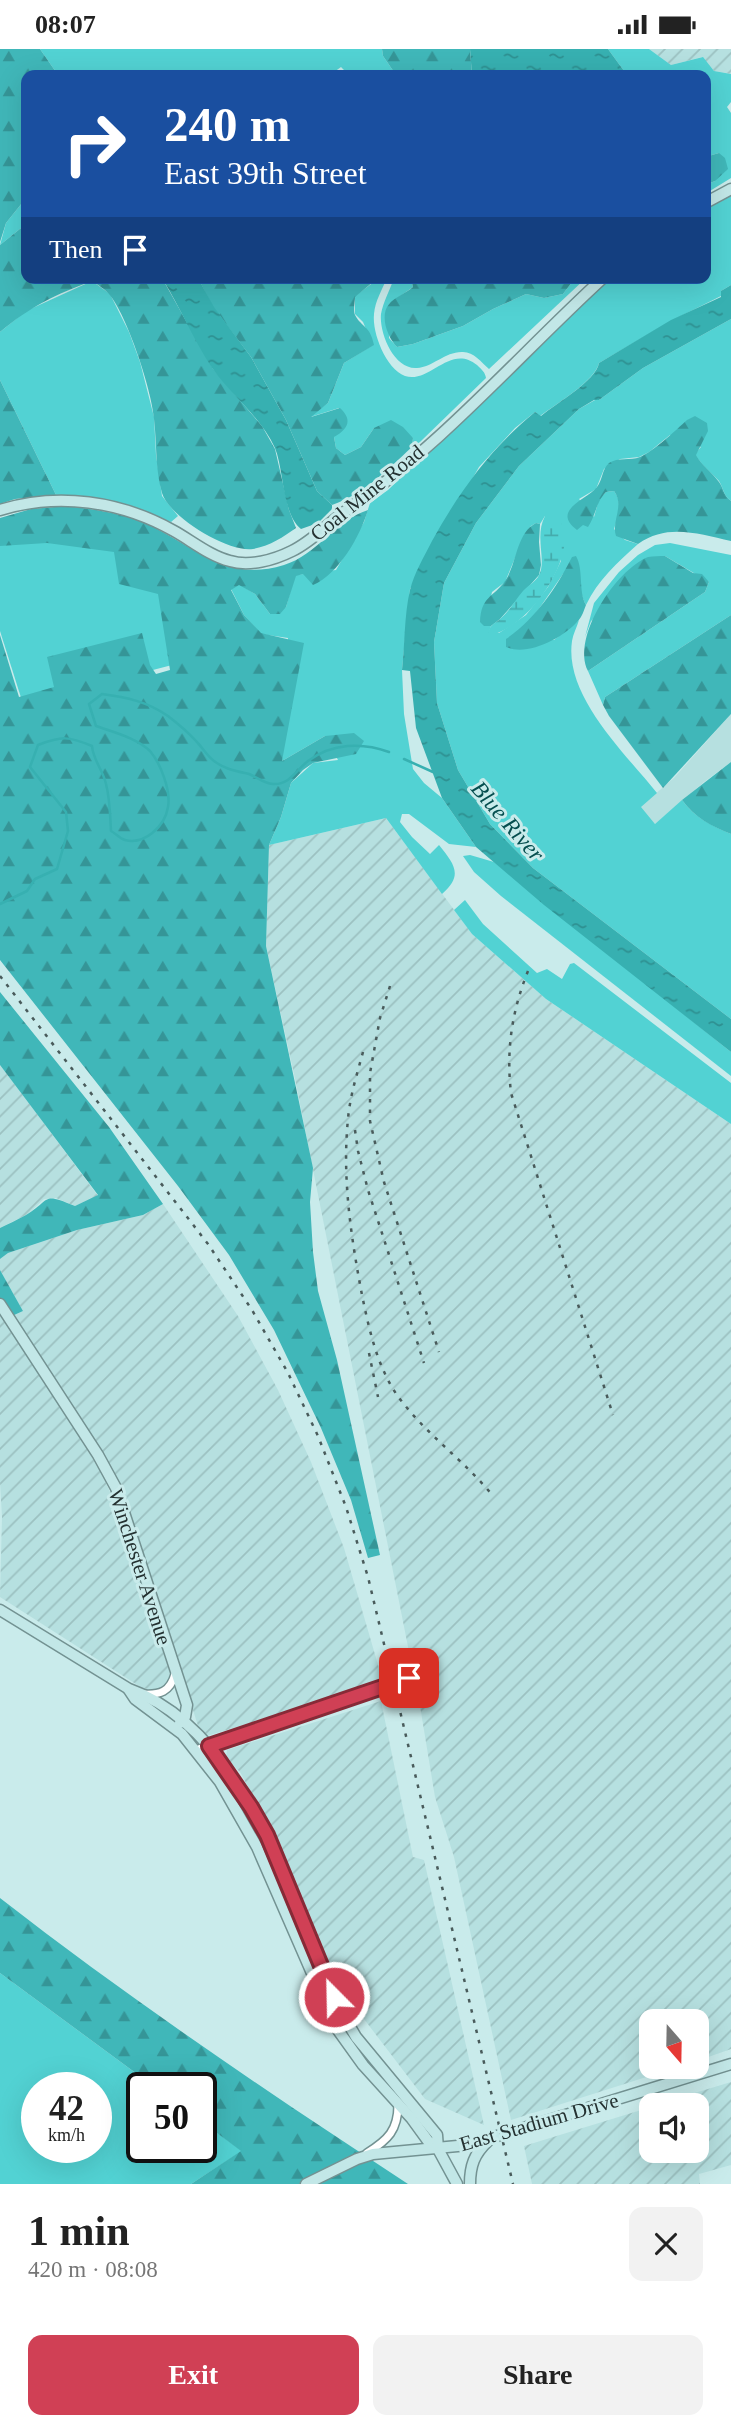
<!DOCTYPE html>
<html lang="en">
<head>
<meta charset="utf-8">
<style>
  :root { --surface:#fff; --page:#f2f2f2; --text:#222; --muted:#767676; --accent:#d04055 }
  body { margin:0; font-family:Georgia,serif; background:var(--page); color:var(--text); height:100vh; display:flex; flex-direction:column; font-size:26px; white-space:nowrap }
  * { box-sizing:border-box; margin:0 }
  p { font-size:23px; color:var(--muted) }
  .icon { flex:none; width:38px; height:38px; fill:none; stroke:currentColor; stroke-width:2; stroke-linecap:round; stroke-linejoin:round }
  .map { position:relative; height:2135px; overflow:hidden }
  .panel { display:flex; flex-direction:column; background:var(--surface); flex:1 }
  .panel>* { flex:none }
  .top-card { position:absolute; left:21px; top:21px; width:690px; height:214px; border-radius:14px; box-shadow:0 7px 28px #0002; background:#1a4fa0; color:#fff; overflow:hidden }
  .needle { width:46px; rotate:160deg }
  .tools { position:absolute; left:639px; top:1960px; display:grid; gap:14px }
  .tools a { display:grid; place-items:center; width:70px; height:70px; border-radius:14px; background:var(--surface); box-shadow:0 7px 28px #0002; font-size:35px }
  .speed { position:absolute; left:21px; top:2023px; display:flex; gap:14px; font-size:35px; font-weight:700; text-align:center }
  .speed>* { display:grid; place-content:center; width:91px; height:91px; border-radius:50%; background:var(--surface); box-shadow:0 7px 28px #0002; line-height:1 }
  .speed small { font-size:18px; font-weight:400 }
  .speed .limit { border:4px solid #111; border-radius:10px; background:#fff; color:#111 }
  .pin { position:absolute; display:grid; place-items:center; width:60px; height:60px; color:#fff; margin:-30px; border-radius:14px; box-shadow:0 4px 10px #0006 }
  .me { position:absolute; width:77px; margin:-38px; rotate:337deg; stroke-linejoin:round; filter:drop-shadow(0 0 5px #0008) }
  .turn { display:flex; align-items:center; gap:24px; height:147px; padding:0 28px; font-size:32px }
  .turn .icon { width:91px; height:91px; stroke-width:2.5 }
  .turn b { display:block; font-size:49px; line-height:60px }
  .then { display:flex; align-items:center; height:66px; padding:0 28px; background:#0003; gap:14px; font-size:26px }
  .round { display:grid; place-items:center; flex:none; width:74px; height:74px; border-radius:14px; background:var(--page) }
  .head { display:flex; align-items:center; justify-content:space-between; height:119px; padding:0 28px }
  h1 { font-size:42px; font-weight:700; line-height:52px }
  .primary-button { display:flex; gap:14px; margin-top:auto; padding:14px 28px }
  .primary-button a { flex:1; height:80px; border-radius:14px; background:var(--accent); color:#fff; font-size:28px; font-weight:700; line-height:80px; text-align:center }
  .primary-button a+a { background:var(--page); color:var(--text) }
  .status { display:flex; justify-content:space-between; align-items:center; height:49px; padding:0 35px; background:var(--surface); direction:ltr }
  .status svg { height:19px; fill:currentColor }
  .map>svg:first-child { display:block }
  .built { fill:#b6e0e0 }
  .industrial { fill:url(#industrial-furrows) }
  .grass { fill:#52d2d3; fill-rule:evenodd }
  .forest { fill:url(#forest-firs) }
  .wetland { fill:url(#wetland-marsh) }
  .water { fill:url(#water-ripples) }
  .lines { fill:none; stroke-linecap:round; stroke-linejoin:round }
  .stream { stroke:#37b0b1; stroke-width:2.5 }
  .street-casing { stroke:#739292; stroke-width:10 }
  .secondary-casing { stroke:#739292; stroke-width:13 }
  .street { stroke:#fff; stroke-width:7 }
  .secondary { stroke:#c2e7e7; stroke-width:10 }
  .rail { stroke:#495b5b; stroke-width:2.5; stroke-dasharray:3.5 7; stroke-linecap:butt }
  .route-casing { stroke:#872a37; stroke-width:18 }
  .route { stroke:#d04055; stroke-width:12 }
  .labels { text-anchor:middle; stroke-width:6; stroke-linejoin:round; paint-order:stroke }
  .street-label { font-size:21px; fill:#243131; stroke:#c9ebeb }
  .water-label { font-size:23px; font-style:italic; fill:#054e4f; stroke:#c9ebeb }
</style>
</head>
<body>
<div class="status"><b>08:07</b><svg viewBox="0 0 49 12"><path d="M0 12V9h3v3zM5 12V6h3v6zM10 12V3h3v9zM15 12V0h3v12zM26 1h20v11H26zM47 4h2v5h-2z"/></svg></div>
<div class="map">
<svg width="731" height="2135" viewBox="0 0 731 2135">
  <defs>
    <pattern id="industrial-furrows" width="10" height="10" patternUnits="userSpaceOnUse" patternTransform="scale(1.75)"><rect width="10" height="10" fill="#b6e0e0"/><path d="M-1 1l2-2M0 10L10 0M9 11l2-2" fill="none" stroke="#9cc1c1"/></pattern>
    <pattern id="forest-firs" width="22" height="20" patternUnits="userSpaceOnUse" patternTransform="scale(1.75)"><rect width="22" height="20" fill="#40b7b9"/><path d="M5 1l3.5 6h-7zM16 11l3.5 6h-7z" fill="#359597"/></pattern>
    <pattern id="wetland-marsh" width="20" height="14" patternUnits="userSpaceOnUse" patternTransform="scale(1.75)"><rect width="20" height="14" fill="#52d2d3"/><path d="M1 5h8M5 5V1M11 12h8M15 12V8" fill="none" stroke="#44abac"/></pattern>
    <pattern id="water-ripples" width="26" height="14" patternUnits="userSpaceOnUse" patternTransform="scale(1.75)"><rect width="26" height="14" fill="#37b0b1"/><path d="M2 4q2-2 4 0t4 0M15 11q2-2 4 0t4 0" fill="none" stroke="#2e9091"/></pattern>
  </defs>
  <rect width="100%" height="100%" fill="#c9ebeb"/>
  <path class="built" d="M731 665V713L704 733 655 775 640 758 674 729Z"/>
  <g class="industrial">
    <path d="M649 0H731V25L714 22 702 8 671 16Z"/>
    <path d="M386 769 472 885 546 950 731 1075V2000L697 2012 696 1972H651V2018H678L511 2071 454 1808 435 1748 421 1663 295 1030 266 897 269 796Z"/>
    <path d="M0 1016 17 1038 98 1147 75 1157 56 1149 44 1150 28 1165 0 1179Z"/>
    <path d="M163 1155 238 1267 278 1341 311 1413 344 1499 383 1633 207 1687 199 1680 128 1457 105 1407 12 1267 23 1262 0 1221V1210L8 1204 77 1181 143 1166Z"/>
    <path d="M0 1266 76 1382 101 1423 117 1459 170 1624 168 1632 162 1639 153 1641 142 1639 0 1548 2 1468 0 1433Z"/>
    <path d="M381 1652 413 1808 424 1811 484 2076 425 2050 335 1932 275 1787 240 1723 226 1709 227 1701Z"/>
    <path d="M731 2033V2116L699 2125 700 2135H532L524 2097 651 2058V2102H696V2056H655Z"/>
  </g>
  <g class="grass">
    <path d="M40 0H382L383 7 396 26H346V23L341 18 330 26H58Z"/>
    <path d="M608 0H649L671 16 703 8 714 22 731 25V53L727 58 731 64V129L705 145V136L715 132 719 104 705 108V26H627Z"/>
    <path d="M731 145V236L721 242V247L671 272 599 314C595 332 556 355 540 367L535 363 515 379 479 418 410 540 407 568 402 621 404 665 413 720 424 734 442 749 476 798 449 795 409 765H402L400 773 412 788 430 805 439 796C454 815 464 826 442 845L386 769 269 796 281 768 291 734 313 714 338 711 325 687 282 712 288 589 261 585 244 566 231 540 239 535 255 545 270 565 286 558 295 526 336 521 364 473 370 454 388 441 610 229H705V159Z"/>
    <path d="M26 149V175L0 196 6 174Z"/>
    <path d="M374 229H387C382 241 375 252 374 265 372 284 386 320 405 327 430 335 450 294 477 316 482 321 485 323 486 329L420 393 412 398 413 389 374 379 361 398 345 406 336 399 334 388 339 359 307 369 328 354 344 314 373 296 363 273 355 265V247L374 233Z"/>
    <path d="M394 229H411L413 238 389 255V289L397 298 413 295 463 277 493 260 526 245 544 249 563 245 575 229H586L489 320C481 313 474 303 463 303 446 302 433 318 417 319 394 321 379 284 381 265 383 253 390 241 394 229Z"/>
    <path d="M92 232 110 245 129 283 140 313 154 368 156 406 162 447 178 467 171 473 111 452 56 446 0 331V283L26 262Z"/>
    <path d="M731 270V452C723 446 724 440 719 432 711 423 701 416 695 405L701 398 670 386 649 403 639 408 620 410 604 420 596 440 579 450 594 468 599 450 606 443 614 442C623 453 618 468 614 480L625 491 638 495C617 514 598 531 586 556 580 546 579 530 578 518L563 525 534 567 522 579 554 591 579 571C577 578 573 585 572 592 564 647 625 704 657 744L641 758 655 775 682 751C695 769 711 776 731 785V970L533 819 490 775 458 721 437 654 434 593 444 534 476 474 519 417 579 360 595 351H599L643 319ZM545 467 561 512 548 538 526 566 499 584 489 583 491 577H484L492 543 505 533 522 492 531 477 536 474 540 475Z"/>
    <path d="M50 486 154 508 172 616 23 655 0 582V493Z"/>
    <path d="M670 494 731 506V566L605 648 603 656 588 622 705 543 709 533 665 507 591 572 585 588 594 554 619 523 638 506 655 496Z"/>
    <path d="M470 806 494 813 731 1003V1027L501 847 474 823 463 807Z"/>
    <path d="M465 851 483 875 537 924 547 920 562 930 570 915 574 914 731 1034V1075L546 950 472 885 454 861Z"/>
    <path d="M0 1924 156 2039H142V2098H201V2072L242 2102 191 2135H0ZM37 2039H96V2098H37Z"/>
  </g>
  <g class="forest">
    <path d="M0 0H40L58 26H26V149L6 174 0 193Z"/>
    <path d="M382 0H470L472 26H396L383 7Z"/>
    <path d="M719 104 725 109 728 120 715 132 705 136V108Z"/>
    <path d="M26 175V229H162L213 320 262 377 275 400 289 461 296 479C283 488 270 497 253 500 229 504 169 468 162 444 155 420 157 395 154 370 152 342 127 266 109 245 105 240 98 236 92 232 56 245 30 258 0 283V196Z"/>
    <path d="M198 229H374V232L355 248C355 252 353 261 355 266 362 279 370 276 374 296L344 314 328 354 311 368 340 359C353 371 348 380 334 388L336 399 345 406 361 398 374 379 391 371 403 378 413 389 412 398C387 421 364 445 332 456L317 442 286 371 251 308 213 258Z"/>
    <path d="M411 229H575L563 245 544 249 526 245 493 260 463 277 413 295 397 298C388 289 379 267 389 255 395 248 406 244 413 238Z"/>
    <path d="M0 331 56 446 15 450 0 455Z"/>
    <path d="M695 367 707 374 708 382 696 406C701 416 712 423 719 433 724 440 723 446 731 452V492C698 485 668 474 638 495L616 487C611 472 625 457 614 442L606 443C596 453 596 466 588 478L583 476 577 481C550 461 588 450 597 438 603 430 602 420 609 414 618 408 630 412 640 408 654 402 676 381 687 371Z"/>
    <path d="M66 457C91 460 116 463 140 472 192 493 222 535 284 516 317 506 336 471 368 461 360 487 339 525 313 536L303 525 296 527 286 558 280 565H270L255 545 239 536 231 541 244 566 261 584 304 594 282 712 325 687 354 684 364 692 356 705 313 714 303 721 291 734 281 768 269 796 266 897 313 1119 310 1153 313 1203 318 1242 337 1311 380 1506 368 1509 351 1451 321 1379 274 1281 229 1206 178 1137 0 911V586L19 648 54 638 47 608 142 584 150 616 156 625 170 621 158 545 119 535 114 503 47 494 0 497V469L31 460Z"/>
    <path d="M536 474 540 475 539 493 541 516 539 526 500 570 491 577H484L480 573C481 547 493 549 505 532 517 515 516 484 536 474Z"/>
    <path d="M576 507C584 521 578 542 586 556 584 561 582 568 578 572 563 589 527 608 506 598V590C535 570 556 540 572 508Z"/>
    <path d="M665 507 693 524 702 525 709 533 705 543 588 622C571 588 616 521 648 508 653 507 660 507 665 507Z"/>
    <path d="M731 566V665L663 739 609 667 603 656 605 648Z"/>
    <path d="M731 713V785C711 777 695 769 682 751Z"/>
    <path d="M0 943 109 1078 163 1155 143 1166 77 1181 8 1204 0 1210V1179C8 1175 17 1171 26 1166 52 1150 41 1143 75 1157L98 1146 0 1016Z"/>
    <path d="M0 1221 23 1262 12 1267 0 1249Z"/>
    <path d="M0 1849C131 1951 269 2044 408 2135H191L241 2102 201 2072V2039H156L0 1924Z"/>
  </g>
  <path class="wetland" d="M551 466 559 469C562 476 565 483 565 490 563 527 527 576 492 586L488 583C491 576 493 575 499 571 510 562 515 551 523 542 528 536 536 533 539 526 547 511 534 488 545 467Z"/>
  <g class="water">
    <path d="M470 0H608L627 26H472Z"/>
    <path d="M162 229H198L214 258 251 308 286 371 317 442 332 456V460L318 474 301 480C282 465 284 421 275 399 261 368 231 346 212 319 193 290 180 258 162 229Z"/>
    <path d="M731 236V270L643 319 599 351H594L579 360 519 417 476 474 444 534 434 593 437 654 458 721 490 775 533 819 731 970V1003L544 856 476 798 442 749 416 679 410 622 402 621C405 595 404 567 410 541 414 524 424 508 432 492 459 443 491 399 535 363L541 367C555 355 596 332 599 314L671 271 721 248V242Z"/>
  </g>
  <g class="lines">
    <g class="stream">
      <path d="M404 710 433 723"/>
      <path d="M0 855 27 842 35 830 57 820 68 782 66 763 30 718 38 696C62 687 68 687 92 697 93 711 103 721 106 735 110 750 110 766 111 782 115 784 121 790 125 791 145 796 165 777 168 758 171 742 161 715 150 702 137 689 113 683 96 677L89 655 102 645C126 648 148 653 168 667 177 674 188 683 196 692 202 698 207 707 214 712 224 720 236 722 249 725 257 728 263 734 273 735 290 736 296 721 308 712 332 694 362 693 389 703"/>
    </g>
    <g class="street-casing">
      <g id="street">
        <path d="M143 1645C160 1646 170 1643 175 1625"/>
        <path d="M196 1701 246 1682 409 1629"/>
        <path d="M367 2104C388 2091 398 2081 398 2056"/>
      </g>
    </g>
    <g class="secondary-casing">
      <g id="secondary">
        <path d="M705 154 731 140"/>
        <path d="M0 461C58 443 121 452 174 482 192 492 210 507 230 512 249 518 274 511 292 502 313 492 328 474 347 461 441 397 519 306 603 229"/>
        <path d="M0 1255 98 1406 116 1439 187 1656 185 1668 180 1674"/>
        <path d="M0 1561 129 1640C248 1682 293 1858 341 1962L356 1988 437 2086 438 2100"/>
        <path d="M129 1641 135 1650 182 1685 220 1733 257 1798 335 1977 363 2016 412 2070 428 2092 438 2100 457 2135"/>
        <path d="M306 2135 357 2110 373 2105 468 2096 731 2015"/>
        <path d="M470 2135C470 2117 474 2105 488 2092"/>
      </g>
    </g>
    <use href="#street" class="street"/>
    <use href="#secondary" class="secondary"/>
    <g class="rail">
      <path d="M528 922C512 962 506 1000 511 1044L613 1366"/>
      <path d="M0 927 208 1195 252 1261 288 1324 318 1387 346 1458 368 1528 513 2135"/>
      <path d="M390 937 380 969 370 1024V1072L384 1133 439 1303"/>
      <path d="M363 1003C357 1025 350 1047 348 1070 342 1129 351 1188 362 1246 369 1280 377 1317 397 1346 424 1384 464 1411 493 1447"/>
      <path d="M355 1081 358 1102 368 1141 424 1314"/>
      <path d="M369 1304 378 1348"/>
    </g>
  </g>
  <g class="lines">
    <g class="route-casing">
      <path id="route" d="M334 1948 267 1786 251 1758 209 1697 409 1629"/>
    </g>
    <use href="#route" class="route"/>
  </g>
  <g class="labels">
    <g class="street-label">
      <text transform="translate(367 444) rotate(-39)" y="7">Coal Mine Road</text>
      <text transform="translate(140 1518) rotate(72)" y="7">Winchester Avenue</text>
      <text transform="translate(539 2073) rotate(-16)" y="7">East Stadium Drive</text>
    </g>
    <g class="water-label">
      <text transform="translate(508 772) rotate(49)" y="8">Blue River</text>
    </g>
  </g>
</svg>
<div class="tools">
<a><svg class="needle" viewBox="-14 -14 28 28"><path d="M0-13l5 13h-10z" fill="#e53935"/><path d="M0 13l5-13h-10z" fill="#767676"/></svg></a>
<a><svg class="icon" aria-label="sound" viewBox="0 0 24 24"><path d="M4 9h4l5-4v14l-5-4H4zM17 9q2 3 0 6"/></svg></a>
</div>
<div class="speed"><div>42<small>km/h</small></div><div class="limit">50</div></div>
<div class="pin" style="left:409px;top:1629px;background:#d93025"><svg class="icon" aria-label="arrive" viewBox="0 0 24 24"><path d="M6 21V4h12l-3 4 3 4H6"/></svg></div>
<svg class="me" style="left:334px;top:1948px" viewBox="-20 -20 40 40"><circle r="17" fill="#d04055" stroke="#fff" stroke-width="3"/><path d="M0-11L8 9 0 5-8 9z" fill="#fff"/></svg>
<div class="top-card">
<div class="turn"><svg class="icon" aria-label="right" viewBox="0 0 24 24"><path d="M7 20v-9h11M14 6l5 5-5 5"/></svg><div><b>240 m</b>East 39th Street</div></div>
<div class="then">Then<svg class="icon" aria-label="arrive" viewBox="0 0 24 24"><path d="M6 21V4h12l-3 4 3 4H6"/></svg></div>
</div>
</div>
<section class="panel">
<div class="head"><div><h1>1 min</h1><p>420 m · 08:08</p></div><a class="round"><svg class="icon" aria-label="close" viewBox="0 0 24 24"><path d="M6 6l12 12M18 6L6 18"/></svg></a></div>
<div class="primary-button"><a>Exit</a><a>Share</a></div>
</section>
</body>
</html>
